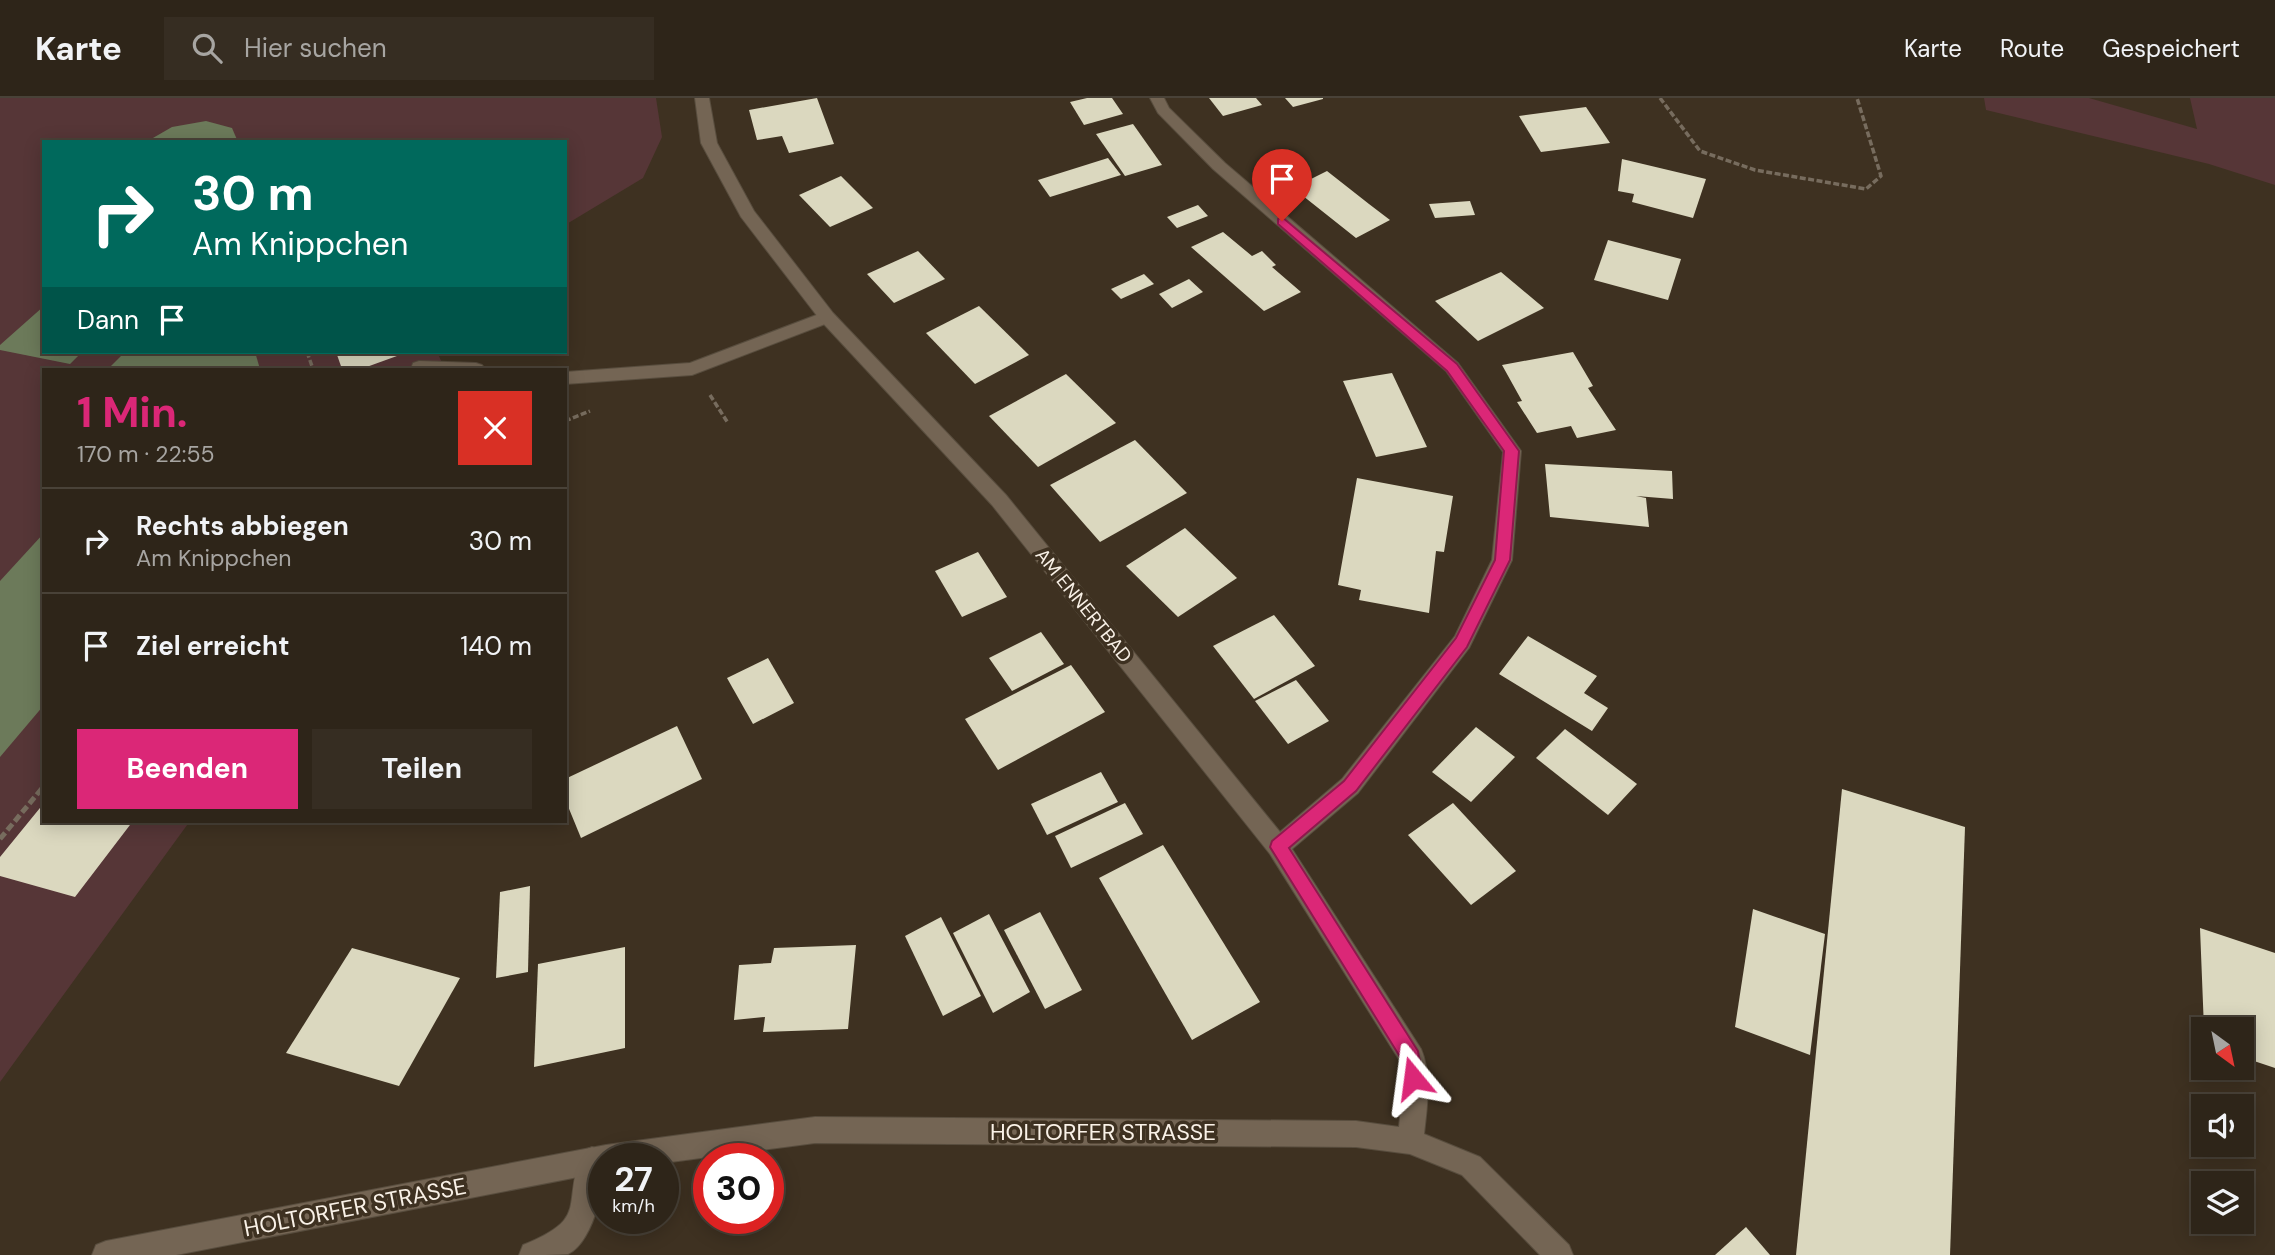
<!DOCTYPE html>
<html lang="de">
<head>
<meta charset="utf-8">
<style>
  :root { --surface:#2e2519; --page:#362d22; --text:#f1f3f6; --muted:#a7a5a2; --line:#494238; --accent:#db2777 }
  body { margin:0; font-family:"DM Sans",sans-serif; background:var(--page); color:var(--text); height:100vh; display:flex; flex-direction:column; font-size:26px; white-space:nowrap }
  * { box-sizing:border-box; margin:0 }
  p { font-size:23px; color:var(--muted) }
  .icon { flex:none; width:38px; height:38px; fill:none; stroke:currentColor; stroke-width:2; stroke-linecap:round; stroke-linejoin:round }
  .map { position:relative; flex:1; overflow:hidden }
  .drawer { position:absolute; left:42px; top:270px; width:525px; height:455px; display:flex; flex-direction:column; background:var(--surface); border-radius:0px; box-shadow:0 4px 18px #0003,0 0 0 2px var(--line) }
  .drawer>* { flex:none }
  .hud { position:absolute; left:42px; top:42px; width:525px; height:214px; border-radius:0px; box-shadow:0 4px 18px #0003,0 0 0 2px var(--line); background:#00695c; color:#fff; overflow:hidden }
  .needle { width:46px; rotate:147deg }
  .fabs { position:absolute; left:2191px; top:919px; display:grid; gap:14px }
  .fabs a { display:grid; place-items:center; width:63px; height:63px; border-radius:0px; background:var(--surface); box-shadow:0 4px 18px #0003,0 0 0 2px var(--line); font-size:35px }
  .speed { position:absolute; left:588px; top:1045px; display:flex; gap:14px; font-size:35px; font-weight:700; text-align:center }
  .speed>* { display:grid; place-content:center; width:91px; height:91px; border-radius:50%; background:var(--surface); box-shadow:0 4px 18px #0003,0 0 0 2px var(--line); line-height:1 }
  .speed small { font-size:18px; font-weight:400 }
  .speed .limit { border:10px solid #d22; background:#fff; color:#111 }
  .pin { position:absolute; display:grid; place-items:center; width:60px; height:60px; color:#fff; margin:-72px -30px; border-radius:50% 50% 50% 0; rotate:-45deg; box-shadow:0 0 7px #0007 }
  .pin .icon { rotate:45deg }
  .me { position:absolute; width:77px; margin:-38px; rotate:344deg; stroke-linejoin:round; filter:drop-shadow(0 0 5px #0008) }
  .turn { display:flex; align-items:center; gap:24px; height:147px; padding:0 35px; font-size:32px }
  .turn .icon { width:91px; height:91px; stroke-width:2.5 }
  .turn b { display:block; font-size:49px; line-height:60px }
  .then { display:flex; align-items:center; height:66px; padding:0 35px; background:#0003; gap:14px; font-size:26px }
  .round { display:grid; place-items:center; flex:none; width:74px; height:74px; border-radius:0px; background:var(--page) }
  .headline { display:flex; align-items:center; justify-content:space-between; height:119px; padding:0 35px }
  h1 { font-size:42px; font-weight:700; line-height:52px; color:var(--accent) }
  .cta { display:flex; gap:14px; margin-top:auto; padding:14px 35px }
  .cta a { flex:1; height:80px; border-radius:0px; background:var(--accent); color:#fff; font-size:28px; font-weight:700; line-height:80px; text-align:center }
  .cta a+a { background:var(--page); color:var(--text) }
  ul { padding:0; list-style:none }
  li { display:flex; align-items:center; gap:21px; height:105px; padding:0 35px; border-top:2px solid var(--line) }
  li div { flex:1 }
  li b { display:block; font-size:26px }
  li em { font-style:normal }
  header { display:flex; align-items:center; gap:42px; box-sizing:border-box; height:98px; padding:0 35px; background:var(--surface); border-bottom:2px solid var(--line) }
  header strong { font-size:33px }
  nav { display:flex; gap:38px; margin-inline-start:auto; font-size:24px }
  .search { width:490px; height:63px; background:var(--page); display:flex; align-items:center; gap:18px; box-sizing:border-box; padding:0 24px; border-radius:0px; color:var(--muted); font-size:26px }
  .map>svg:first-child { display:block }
  .green { fill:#563637 }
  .water { fill:#6c7a5a }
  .building { fill:#dbd8bf }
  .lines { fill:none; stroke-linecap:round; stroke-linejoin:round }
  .lane-casing { stroke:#584d3e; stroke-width:2 }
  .street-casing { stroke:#584d3e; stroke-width:2 }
  .path-far1 { stroke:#776c5e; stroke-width:3.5; stroke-dasharray:6 2.5; stroke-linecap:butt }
  .path { stroke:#776c5e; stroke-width:5; stroke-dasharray:8 3.5; stroke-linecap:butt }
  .lane { fill:#746554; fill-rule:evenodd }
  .street { fill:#746554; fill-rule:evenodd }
  .route { fill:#db2777; stroke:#8e194d; stroke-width:2 }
  .labels { text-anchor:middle; stroke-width:7; stroke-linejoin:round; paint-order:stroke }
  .street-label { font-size:19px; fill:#f9f1e7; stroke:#3e3121 }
  .near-street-label { font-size:23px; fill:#f9f1e7; stroke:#3e3121 }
</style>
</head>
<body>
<header>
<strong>Karte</strong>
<div class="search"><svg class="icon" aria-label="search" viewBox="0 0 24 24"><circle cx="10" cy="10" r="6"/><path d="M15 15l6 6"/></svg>Hier suchen</div>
<nav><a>Karte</a><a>Route</a><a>Gespeichert</a></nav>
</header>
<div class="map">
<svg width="2275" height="1157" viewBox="0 0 2275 1157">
  <rect width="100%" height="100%" fill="#3e3121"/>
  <g class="green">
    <path d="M0 0H656L662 39 643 80 565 127V44H44V254H437L445 271H44V723H190L0 984Z"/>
    <path d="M1984 0H2089L2197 31 2190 0H2275V87L2209 66 1986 12Z"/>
  </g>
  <g class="water">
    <path d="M206 23 232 30 238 44H146L172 29Z"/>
    <path d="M44 208V254H82L70 266 0 252V247Z"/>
    <path d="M125 254H255L260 271H108Z"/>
    <path d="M44 435V607L0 659V483Z"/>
  </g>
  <g class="building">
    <path d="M817 0 834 46 789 55 782 38 757 42 749 12Z"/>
    <path d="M1087 0H1112L1123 16 1084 27 1070 4Z"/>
    <path d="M1209 0H1256L1262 7 1223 18Z"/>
    <path d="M1285 0H1323V1L1293 9Z"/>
    <path d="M1586 9 1610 45 1541 54 1519 18Z"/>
    <path d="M1133 26 1162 67 1125 78 1096 36Z"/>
    <path d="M1108 60 1121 77 1050 99 1038 82Z"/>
    <path d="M1622 61 1706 81 1693 120 1632 104 1634 96 1618 93Z"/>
    <path d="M1327 73 1369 106 1390 122 1356 140 1293 90Z"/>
    <path d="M841 78 873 110 830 129 799 97Z"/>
    <path d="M1470 103 1475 117 1435 120 1429 106Z"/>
    <path d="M1198 107 1208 118 1177 130 1167 119Z"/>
    <path d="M1223 134 1252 158 1262 153 1276 167 1272 169 1301 194 1264 213 1191 149Z"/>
    <path d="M1608 142 1681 161 1668 202 1594 182Z"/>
    <path d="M918 153 945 181 894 205 867 176Z"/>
    <path d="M1501 174 1544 210 1478 243 1435 203Z"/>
    <path d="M1144 176 1154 186 1121 201 1111 191Z"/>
    <path d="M1189 181 1203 194 1172 210 1159 196Z"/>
    <path d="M979 208 1029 257 975 286 926 235Z"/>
    <path d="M336 254H408L361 271H342Z"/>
    <path d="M1573 254 1593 288 1588 290 1616 332 1577 340 1571 328 1537 335 1517 304 1522 303 1502 267Z"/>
    <path d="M1392 275 1427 349 1376 359 1343 283Z"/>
    <path d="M1066 276 1116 325 1038 369 989 318Z"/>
    <path d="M1135 342 1187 395 1100 444 1050 387Z"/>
    <path d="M1545 366 1672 373 1673 401 1636 398 1646 400 1649 429 1550 419Z"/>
    <path d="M1357 380 1453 398 1444 454 1436 453 1429 515 1359 502 1361 492 1338 487Z"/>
    <path d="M1185 430 1237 480 1178 519 1126 468Z"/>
    <path d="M978 454 1007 499 962 519 935 473Z"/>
    <path d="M1274 517 1315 568 1254 601 1213 548Z"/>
    <path d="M1041 534 1064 566 1012 593 989 560Z"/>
    <path d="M1528 538 1597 578 1584 595 1608 610 1592 633 1499 576Z"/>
    <path d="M768 560 794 605 753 626 727 580Z"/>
    <path d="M1071 567 1105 614 998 672 965 621Z"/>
    <path d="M1296 582 1329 623 1288 646 1255 603Z"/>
    <path d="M677 628 702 681 581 740 565 701V681Z"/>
    <path d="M1476 629 1515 659 1471 704 1432 674Z"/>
    <path d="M1565 631 1637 686 1608 717 1536 660Z"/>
    <path d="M1101 674 1118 704 1047 737 1031 706Z"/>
    <path d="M1842 691 1965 729 1950 1157H1796Z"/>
    <path d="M44 705V723H133L75 799 0 778V759Z"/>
    <path d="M1125 705 1143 736 1071 770 1055 738Z"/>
    <path d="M1453 705 1516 773 1471 807 1408 737Z"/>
    <path d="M1163 747 1260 904 1192 942 1099 780Z"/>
    <path d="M530 788 528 874 496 880 500 794Z"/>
    <path d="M1753 811 1825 836 1810 957 1735 929Z"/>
    <path d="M1040 814 1082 892 1045 911 1004 832Z"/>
    <path d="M989 816 1030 894 993 915 953 835Z"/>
    <path d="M941 819 981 898 943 918 905 838Z"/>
    <path d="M2200 830 2275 855V970L2242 959V931H2204Z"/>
    <path d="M856 847 848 931 763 934 765 919 734 922 739 867 771 865 774 850Z"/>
    <path d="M625 849V950L534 969 538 866Z"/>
    <path d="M352 850 460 880 399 988 286 955Z"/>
    <path d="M1746 1129 1770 1157H1715Z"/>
  </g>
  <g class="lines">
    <g class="lane-casing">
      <g id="lane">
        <path d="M827 213 836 219 833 223 692 277 565 286V274L690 265Z"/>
        <path d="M419 263 476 265 482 267 485 271H411L413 265Z"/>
        <path d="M592 1049 601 1053C610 1075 594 1145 568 1156 556 1157 534 1157 519 1157L523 1147C592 1119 560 1107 583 1053Z"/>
      </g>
    </g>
    <g class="street-casing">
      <path id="street" d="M695 0H709L717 45 754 113 833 215 1006 397 1280 734 1342 681 1455 538 1492 462 1503 354 1446 273 1213 71 1158 15 1150 0H1164L1169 10 1225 65 1458 265 1521 353 1512 462 1469 550 1358 695 1292 751 1421 951C1432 977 1427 1009 1424 1036L1480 1059 1569 1147 1573 1157H1540L1462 1077 1410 1056 1356 1049 815 1045 663 1065V1060H604V1074L176 1157H92L96 1147 106 1143 606 1047 815 1019 1356 1023 1399 1029 1402 1000 1400 963 1270 756 992 407 821 223 741 119 701 45Z"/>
    </g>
    <g class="path-far1">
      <path d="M1660 0 1700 53 1755 72 1866 91 1881 78 1857 0"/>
      <path d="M307 254 313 271"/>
      <path d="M710 297 728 325"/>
      <path d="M565 323 590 313"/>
    </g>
    <path class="path" d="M0 741 44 688"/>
    <use href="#lane" class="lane"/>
    <use href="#street" class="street"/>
  </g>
  <path class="route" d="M1282 119 1457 266 1519 353 1510 462 1467 549 1356 693 1289 750 1418 953 1423 980 1420 987 1413 989 1406 987 1402 962 1270 749 1272 743 1344 683 1456 540 1495 462 1504 353 1447 273 1278 126V121Z"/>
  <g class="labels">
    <g class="street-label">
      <text transform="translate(1084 507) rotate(51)" y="7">AM ENNERTBAD</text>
    </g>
    <g class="near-street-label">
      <text x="1103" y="1042">HOLTORFER STRASSE</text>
      <text transform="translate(355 1109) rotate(-11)" y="8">HOLTORFER STRASSE</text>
    </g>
  </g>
</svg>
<div class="fabs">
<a><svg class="needle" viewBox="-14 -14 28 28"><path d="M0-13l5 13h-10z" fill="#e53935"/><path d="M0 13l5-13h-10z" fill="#a7a5a2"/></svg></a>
<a><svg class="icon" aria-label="sound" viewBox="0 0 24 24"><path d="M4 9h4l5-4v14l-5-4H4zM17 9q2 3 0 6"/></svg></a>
<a><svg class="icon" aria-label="layers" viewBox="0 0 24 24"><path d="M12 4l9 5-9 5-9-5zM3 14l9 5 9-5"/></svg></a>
</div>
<div class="speed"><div>27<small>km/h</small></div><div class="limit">30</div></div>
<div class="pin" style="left:1282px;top:123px;background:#d93025"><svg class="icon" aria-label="arrive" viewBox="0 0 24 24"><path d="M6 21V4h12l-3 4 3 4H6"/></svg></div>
<svg class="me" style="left:1413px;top:980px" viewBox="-20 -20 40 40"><path d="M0-17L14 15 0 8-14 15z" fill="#db2777" stroke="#fff" stroke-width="4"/></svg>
<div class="hud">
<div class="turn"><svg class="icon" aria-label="right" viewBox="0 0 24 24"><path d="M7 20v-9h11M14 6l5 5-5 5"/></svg><div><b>30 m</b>Am Knippchen</div></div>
<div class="then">Dann<svg class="icon" aria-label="arrive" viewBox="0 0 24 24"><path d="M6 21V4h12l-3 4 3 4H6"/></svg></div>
</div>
<section class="drawer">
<div class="headline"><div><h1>1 Min.</h1><p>170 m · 22:55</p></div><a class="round" style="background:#d93025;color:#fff"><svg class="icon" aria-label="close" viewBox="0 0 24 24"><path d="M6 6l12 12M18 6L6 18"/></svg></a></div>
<ul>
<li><svg class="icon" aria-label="right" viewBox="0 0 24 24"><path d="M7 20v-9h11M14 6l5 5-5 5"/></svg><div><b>Rechts abbiegen</b><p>Am Knippchen</p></div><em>30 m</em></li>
<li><svg class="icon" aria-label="arrive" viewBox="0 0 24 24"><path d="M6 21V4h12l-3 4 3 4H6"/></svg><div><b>Ziel erreicht</b></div><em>140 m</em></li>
</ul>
<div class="cta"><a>Beenden</a><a>Teilen</a></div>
</section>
</div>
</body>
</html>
